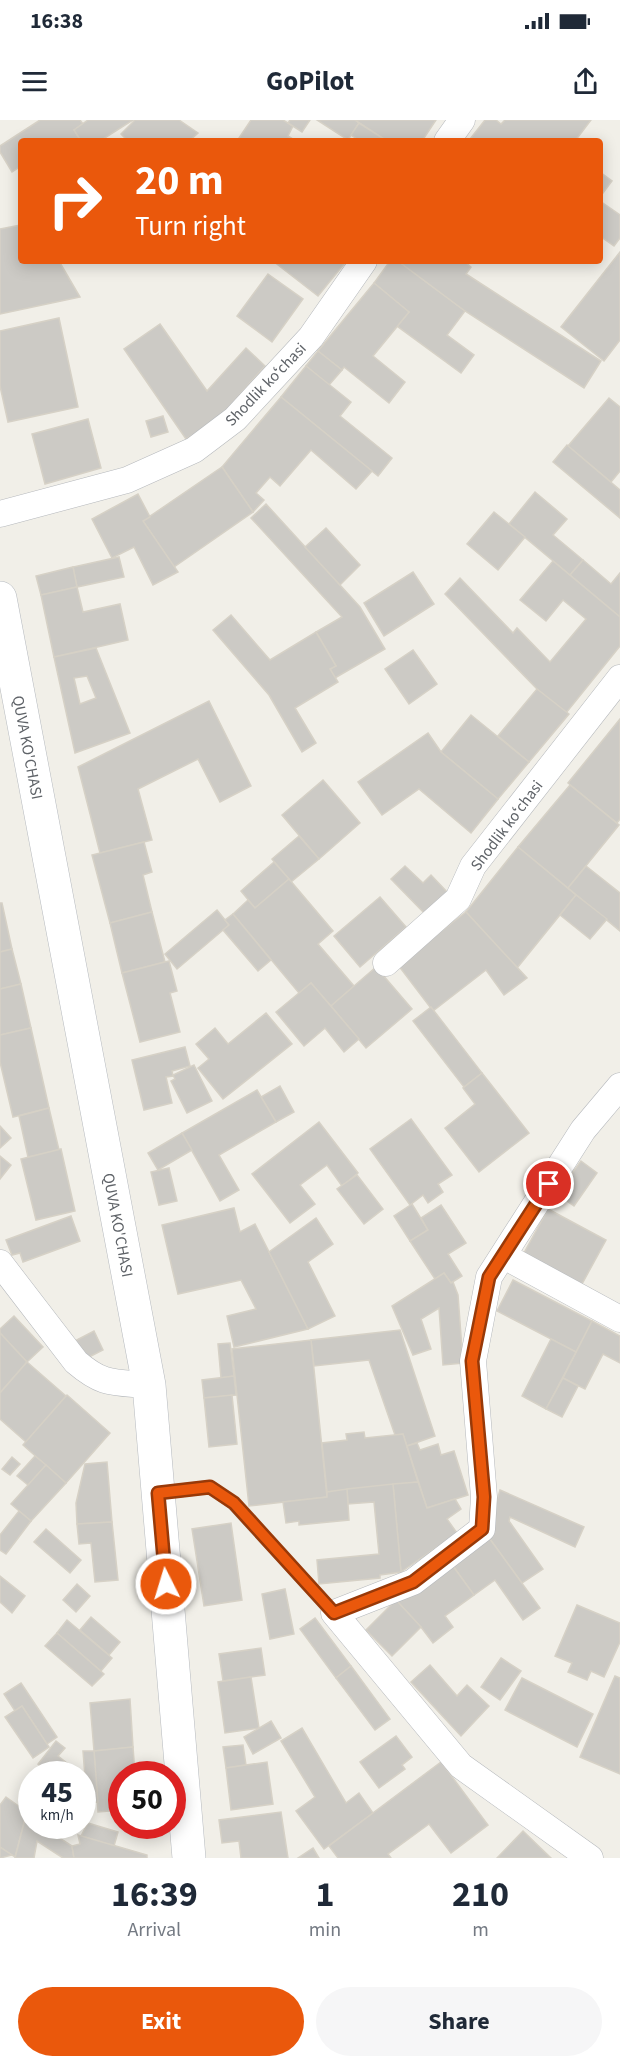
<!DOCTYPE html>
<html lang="en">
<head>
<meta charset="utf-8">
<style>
  :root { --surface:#fff; --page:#f6f6f7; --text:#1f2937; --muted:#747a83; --accent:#ea580c }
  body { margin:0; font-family:"Source Sans 3",sans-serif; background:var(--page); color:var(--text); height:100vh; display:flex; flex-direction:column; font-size:22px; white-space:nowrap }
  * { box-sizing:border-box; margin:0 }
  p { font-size:20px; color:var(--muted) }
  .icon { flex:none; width:33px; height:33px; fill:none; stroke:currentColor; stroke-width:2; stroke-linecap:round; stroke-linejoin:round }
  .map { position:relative; height:1738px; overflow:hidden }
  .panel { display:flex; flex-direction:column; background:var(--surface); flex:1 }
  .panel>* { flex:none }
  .top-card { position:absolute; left:18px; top:18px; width:585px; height:126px; border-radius:6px; box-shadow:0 3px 15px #0003; background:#ea580c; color:#fff; overflow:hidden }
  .speed { position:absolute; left:18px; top:1641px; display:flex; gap:12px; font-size:30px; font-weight:700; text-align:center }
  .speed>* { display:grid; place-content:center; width:78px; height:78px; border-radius:50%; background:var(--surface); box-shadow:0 3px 15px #0003; line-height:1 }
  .speed small { font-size:15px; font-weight:400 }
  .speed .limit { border:9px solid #d22; background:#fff; color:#111 }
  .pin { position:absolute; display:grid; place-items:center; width:51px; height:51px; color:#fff; margin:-26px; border:3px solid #fff; border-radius:50%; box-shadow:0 2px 6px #0007 }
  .me { position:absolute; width:66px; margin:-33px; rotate:355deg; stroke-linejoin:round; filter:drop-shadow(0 0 4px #0008) }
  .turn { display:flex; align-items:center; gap:21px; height:126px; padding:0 18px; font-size:27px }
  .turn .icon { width:78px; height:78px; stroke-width:2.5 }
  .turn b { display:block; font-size:42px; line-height:51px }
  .eta { display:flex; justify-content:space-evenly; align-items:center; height:102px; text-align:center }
  .eta b { font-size:36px; font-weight:700; line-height:42px }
  .button { display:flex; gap:12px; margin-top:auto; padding:12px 18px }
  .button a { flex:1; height:69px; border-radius:36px; background:var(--accent); color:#fff; font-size:24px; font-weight:700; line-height:69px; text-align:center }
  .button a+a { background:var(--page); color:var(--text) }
  .status { display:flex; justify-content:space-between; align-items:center; height:42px; padding:0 30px; background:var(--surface); direction:ltr }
  .status svg { height:16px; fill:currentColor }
  header { display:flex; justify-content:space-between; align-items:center; height:78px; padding:0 18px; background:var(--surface); font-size:27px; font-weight:700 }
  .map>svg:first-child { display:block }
  .building { fill:#cccac5; stroke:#d6d1c6; stroke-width:1.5; fill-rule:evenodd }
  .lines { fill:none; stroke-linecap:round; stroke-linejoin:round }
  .lane-casing { stroke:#b5b8bc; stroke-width:14 }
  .street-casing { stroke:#b5b8bc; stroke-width:27 }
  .secondary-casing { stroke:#b6babf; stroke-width:34 }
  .lane { stroke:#fff; stroke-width:12 }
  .street { stroke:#fff; stroke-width:26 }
  .secondary { stroke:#fff; stroke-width:33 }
  .route-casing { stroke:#983908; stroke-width:15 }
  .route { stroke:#ea580c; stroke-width:10 }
  .labels { text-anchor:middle; stroke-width:4.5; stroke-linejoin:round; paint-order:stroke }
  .street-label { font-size:16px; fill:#5f6368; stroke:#fff }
</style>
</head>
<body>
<div class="status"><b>16:38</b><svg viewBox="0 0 49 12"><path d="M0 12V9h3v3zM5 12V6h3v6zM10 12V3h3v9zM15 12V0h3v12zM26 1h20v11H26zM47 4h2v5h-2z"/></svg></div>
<header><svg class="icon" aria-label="menu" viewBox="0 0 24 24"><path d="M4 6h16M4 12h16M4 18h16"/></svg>GoPilot<svg class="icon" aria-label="share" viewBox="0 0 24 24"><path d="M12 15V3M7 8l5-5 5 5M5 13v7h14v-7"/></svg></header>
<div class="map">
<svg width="620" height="1738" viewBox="0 0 620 1738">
  <rect width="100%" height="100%" fill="#f1efe8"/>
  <g class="building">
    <path d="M40 0H80L83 4 74 10 81 21H21V46L12 52 0 32V26Z"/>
    <path d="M88 0H133L100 21H81L74 10Z"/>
    <path d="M135 0H179L198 13 189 21H128L121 14Z"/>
    <path d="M251 0H283L293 6 288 16 296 21H237Z"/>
    <path d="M290 0H310L302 12 288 3Z"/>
    <path d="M317 0H355L359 3 348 20Z"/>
    <path d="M355 0H436L422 21H387Z"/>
    <path d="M485 0H496L501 4 505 0H591L575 21H473L470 19Z"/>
    <path d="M359 3 387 21H360L351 15Z"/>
    <path d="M600 52 612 61 600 77Z"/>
    <path d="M600 81 620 95V118L614 126 600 116Z"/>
    <path d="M21 105V141H59L80 177 0 194V109Z"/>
    <path d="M620 132V220L604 241 561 207Z"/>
    <path d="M273 141H341L344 144 318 176Z"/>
    <path d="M390 141H398L465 191 447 215 474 235 461 253 397 206 409 192 374 163Z"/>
    <path d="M398 141H464L471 147 466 154 601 241 584 268 465 191Z"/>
    <path d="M268 154 303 179 272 222 237 196Z"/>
    <path d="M374 163 409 192 373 236 405 262 389 283 344 247 342 250 318 231Z"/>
    <path d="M59 198 78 287 8 302 0 266V211Z"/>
    <path d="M160 204 207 271 246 228 265 246 218 299 186 319 124 229Z"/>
    <path d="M318 231 342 250 329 265 306 246Z"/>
    <path d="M306 246 351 282 340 296 392 338 378 356 281 277Z"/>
    <path d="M281 277 372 351 356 369 311 330 280 366 270 357 256 373 264 380 253 392 222 347Z"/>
    <path d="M609 278 620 287V351L611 362 568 326Z"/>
    <path d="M163 296 168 312 151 317 146 301Z"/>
    <path d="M88 299 101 348 45 364 32 314Z"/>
    <path d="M567 325 620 370V398L553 342Z"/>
    <path d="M222 347 253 392 174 447 143 401Z"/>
    <path d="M535 372 567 399 553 415 583 440 570 455 509 404Z"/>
    <path d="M138 374 150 397 143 401 178 452 153 465 134 427 112 438 92 399Z"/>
    <path d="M266 384 360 487 385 529 335 558 330 549 336 546 316 512 342 497 251 398Z"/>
    <path d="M494 392 525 417 498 450 467 424Z"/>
    <path d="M326 408 360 445 340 465 305 427Z"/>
    <path d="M119 437 124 457 77 467 73 447Z"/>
    <path d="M583 440 611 464 620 453V497L570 455Z"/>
    <path d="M553 441 620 497V526L566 593 537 569 445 474 460 458 513 513 517 508 550 542 586 499 563 480 546 501 520 480Z"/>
    <path d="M73 447 77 467 41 475 36 456Z"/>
    <path d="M413 452 434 484 384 516 364 483Z"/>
    <path d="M77 467 83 492 120 484 128 520 54 537 41 475Z"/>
    <path d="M231 495 270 540 316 512 336 546 330 549 338 562 295 588 316 623 302 632 269 575 213 510Z"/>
    <path d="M96 528 130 613 75 633 54 537ZM87 556 96 578 80 584 74 558Z"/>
    <path d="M413 530 437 564 409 584 385 549Z"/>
    <path d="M537 569 569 594 529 642 498 616Z"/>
    <path d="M209 581 251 666 220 682 198 639 138 669 152 720 100 733 78 647Z"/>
    <path d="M471 595 529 642 498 679 441 632Z"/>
    <path d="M620 599V699L617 703 568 663Z"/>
    <path d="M428 613 441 632 498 679 471 713 419 669 382 695 358 662Z"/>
    <path d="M323 660 360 703 319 739 282 695Z"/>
    <path d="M570 665 619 705 568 768 518 727Z"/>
    <path d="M299 716 319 739 291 762 272 739Z"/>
    <path d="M144 722 152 752 143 755 152 792 110 803 92 735Z"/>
    <path d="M518 727 576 775 517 848 466 792Z"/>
    <path d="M274 742 289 759 255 788 241 771Z"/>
    <path d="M405 746 423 763 431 755 449 774 427 796 391 759Z"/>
    <path d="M586 746 620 773V811L568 768Z"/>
    <path d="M289 759 333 811 318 824 354 866 331 886 311 863 299 873 233 794 248 780 255 788Z"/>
    <path d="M576 775 607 799 590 819 560 795Z"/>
    <path d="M380 777 406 807 360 847 334 816Z"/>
    <path d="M0 783H2L12 829 0 832Z"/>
    <path d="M217 790 229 805 177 849 165 834Z"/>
    <path d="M152 792 165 842 122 853 110 803Z"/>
    <path d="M466 792 527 858 504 875 486 850 433 891 398 845Z"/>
    <path d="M233 794 271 840 258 851 223 810 229 805 225 800Z"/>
    <path d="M12 829 21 864 0 869V832Z"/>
    <path d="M169 841 177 871 170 873 180 912 140 922 122 853Z"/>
    <path d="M376 847 412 889 366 928 331 886Z"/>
    <path d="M311 863 359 919 344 932 325 908 304 926 276 892Z"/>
    <path d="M21 864 31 908 0 915V869Z"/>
    <path d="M431 887 482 953 464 967 413 901Z"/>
    <path d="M266 893 292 924 223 979 198 948 209 939 196 924 215 908 228 924Z"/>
    <path d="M31 908 49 988 13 997 0 942V915Z"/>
    <path d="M185 927 190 946 172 951 173 956 166 957 172 983 144 990 132 940Z"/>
    <path d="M194 945 212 981 187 993 171 961 175 959 173 955Z"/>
    <path d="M482 953 529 1013 479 1052 445 1008 475 984 463 968Z"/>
    <path d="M280 966 294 992 276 1002 261 977Z"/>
    <path d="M257 970 276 1002 219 1035 239 1070 220 1081 182 1013Z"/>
    <path d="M49 988 59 1030 28 1037 19 996Z"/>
    <path d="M411 999 452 1055 438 1064 443 1072 428 1083 423 1075 410 1085 370 1029Z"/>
    <path d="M319 1002 358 1053 342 1066 327 1045 300 1065 315 1084 290 1103 252 1054Z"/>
    <path d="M0 1006 11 1018 0 1028Z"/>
    <path d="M182 1013 192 1030 158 1050 148 1033Z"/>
    <path d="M61 1029 75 1091 36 1100 21 1039Z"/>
    <path d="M0 1036 11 1045 0 1059Z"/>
    <path d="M581 1041 597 1053 574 1086 557 1074Z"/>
    <path d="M169 1048 177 1081 159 1085 151 1052Z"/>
    <path d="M357 1055 383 1089 364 1104 337 1069Z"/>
    <path d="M412 1084 428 1110 410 1121 394 1096Z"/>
    <path d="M441 1085 466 1123 448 1134 462 1156 451 1163 444 1153 435 1159 410 1121 428 1110 421 1098Z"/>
    <path d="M234 1088 240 1112 255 1104 308 1209 234 1227 227 1196 256 1189 241 1160 178 1174 162 1105Z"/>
    <path d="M548 1089 606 1120 582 1164 524 1133Z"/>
    <path d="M71 1096 80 1121 23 1142 20 1133 12 1135 6 1120Z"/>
    <path d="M316 1098 333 1124 308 1142 335 1196 308 1209 269 1132Z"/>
    <path d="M444 1153 451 1163 453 1162 458 1175 463 1243 443 1245 439 1188 421 1199 431 1229 413 1235 392 1186Z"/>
    <path d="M513 1160 592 1201 576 1232 497 1191Z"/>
    <path d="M14 1196 43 1227 27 1242 0 1213V1209Z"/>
    <path d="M592 1201 620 1216V1243L603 1234 585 1269 563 1258Z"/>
    <path d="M400 1210 435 1316 407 1326 403 1314 395 1315 369 1240 314 1246 311 1220Z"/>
    <path d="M94 1211 103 1230 89 1237 73 1222Z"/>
    <path d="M0 1213 27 1242 0 1273Z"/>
    <path d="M551 1219 576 1232 546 1289 522 1276Z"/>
    <path d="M311 1220 327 1377 249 1386 232 1229Z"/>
    <path d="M230 1223 234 1256 221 1258 218 1224Z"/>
    <path d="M27 1242 66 1276 26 1322 0 1299V1273Z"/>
    <path d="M234 1256 236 1275 204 1278 202 1260Z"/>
    <path d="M563 1258 578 1266 562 1297 546 1289Z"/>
    <path d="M67 1275 110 1313 66 1363 23 1325Z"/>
    <path d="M232 1275 237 1324 209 1327 204 1278Z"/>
    <path d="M364 1312 365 1318 403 1314 418 1362 327 1372 322 1323 347 1320 346 1314Z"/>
    <path d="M417 1323 420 1330 438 1324 441 1335 454 1331 468 1375 427 1388 407 1326Z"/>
    <path d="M35 1336 46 1345 28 1365 17 1356Z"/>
    <path d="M12 1337 20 1344 10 1355 2 1349Z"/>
    <path d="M107 1342 112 1402 77 1404 76 1383 85 1344Z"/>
    <path d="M46 1345 66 1363 31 1401 11 1384Z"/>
    <path d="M418 1362 427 1388 455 1379 461 1389 447 1399 457 1413 401 1452 393 1364Z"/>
    <path d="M393 1364 401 1452 380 1455V1458L319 1464 317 1440 379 1434 374 1382 348 1384 347 1369Z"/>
    <path d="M347 1369 349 1400 299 1405V1401L286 1403 283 1382 327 1377V1372Z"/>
    <path d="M500 1370 584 1407 575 1427 510 1397 509 1401 543 1449 522 1463 487 1415Z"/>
    <path d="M19 1391 31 1401 6 1434 0 1430V1415Z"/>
    <path d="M112 1402 118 1460 95 1462 91 1423 79 1424 77 1404Z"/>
    <path d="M231 1403 242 1480 204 1486 192 1409Z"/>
    <path d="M46 1409 81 1440 70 1453 34 1422Z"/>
    <path d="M487 1415 540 1488 523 1500 495 1460 474 1475 450 1442Z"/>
    <path d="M450 1442 474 1475 445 1496 453 1507 433 1523 421 1507 396 1480Z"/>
    <path d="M0 1456 25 1476 12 1493 0 1482Z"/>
    <path d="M77 1464 90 1476 76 1492 63 1480Z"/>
    <path d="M285 1469 294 1514 270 1519 262 1474Z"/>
    <path d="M396 1480 421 1507 392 1536 366 1510Z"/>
    <path d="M577 1485 620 1503V1522L604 1557 591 1551 587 1560 568 1552 572 1543 555 1536Z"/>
    <path d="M91 1497 120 1522 109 1535 80 1510Z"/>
    <path d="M315 1498 351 1546 336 1558 300 1509Z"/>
    <path d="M67 1500 112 1538 101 1551 57 1513Z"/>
    <path d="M57 1513 104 1554 92 1566 45 1526Z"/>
    <path d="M261 1528 265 1555 223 1561 219 1534Z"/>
    <path d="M501 1538 521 1551 500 1580 481 1567Z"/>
    <path d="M430 1545 457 1576 467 1565 489 1586 461 1616 411 1562Z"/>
    <path d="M351 1546 390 1599 375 1610 336 1558Z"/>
    <path d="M615 1556 620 1558V1654L580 1637Z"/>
    <path d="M251 1557 259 1608 225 1613 218 1562Z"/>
    <path d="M522 1558 593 1594 577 1627 505 1590Z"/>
    <path d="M21 1563 57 1617 47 1624 22 1586 15 1591 4 1574Z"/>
    <path d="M130 1579 133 1627 94 1631 90 1583Z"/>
    <path d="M22 1586 49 1627 33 1638 5 1597Z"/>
    <path d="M271 1601 281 1618 253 1634 244 1617Z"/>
    <path d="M302 1608 346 1683 359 1673 373 1693 324 1729 296 1691 315 1677 281 1621Z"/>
    <path d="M396 1616 412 1637 402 1645 405 1649 379 1668 360 1642Z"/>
    <path d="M56 1621 65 1628 58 1636 81 1654H51L38 1644Z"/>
    <path d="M243 1625 246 1645 226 1648 223 1627Z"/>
    <path d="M133 1627 135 1654H122V1690L98 1692 94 1631Z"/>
    <path d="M83 1631H94L98 1682 87 1683Z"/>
    <path d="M267 1642 273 1684 231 1690 226 1648Z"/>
    <path d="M441 1642 488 1705 451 1733 429 1704 388 1734 391 1738H338L329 1726Z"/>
    <path d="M6 1677 27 1692 15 1737 0 1727V1685Z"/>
    <path d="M281 1692 288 1738H241L239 1721 222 1723 219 1700Z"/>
    <path d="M26 1695 32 1699V1706H41L72 1726 74 1738H63L37 1721 34 1738H15Z"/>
    <path d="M88 1703 118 1712 114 1726 81 1716Z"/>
    <path d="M523 1711 551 1738H497Z"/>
    <path d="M78 1715 147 1735V1738H74L72 1726 80 1724Z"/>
    <path d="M0 1727 12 1735 0 1738Z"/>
    <path d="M313 1728 319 1738H298Z"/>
  </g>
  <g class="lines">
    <g class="lane-casing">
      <path id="lane" d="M158 1373 210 1367 233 1383 334 1493"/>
    </g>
    <g class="street-casing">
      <g id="street">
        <path d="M447 21 462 0"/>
        <path d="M0 394 127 360 194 330 235 299 311 217 364 141"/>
        <path d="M386 843 458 779 473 746 620 558"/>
        <path d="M504 1136 620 1199"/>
        <path d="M0 1143 76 1242C104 1266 114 1262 149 1265"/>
        <path d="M590 1738 461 1646 334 1493 413 1462 482 1409 484 1377 473 1241 489 1157 583 1010 620 966"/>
      </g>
    </g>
    <g class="secondary-casing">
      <g id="secondary">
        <path id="s1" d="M0 478 149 1265 189 1738"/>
      </g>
    </g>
    <use href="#lane" class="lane"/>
    <use href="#street" class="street"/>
    <use href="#secondary" class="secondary"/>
  </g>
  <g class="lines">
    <g class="route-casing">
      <path id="route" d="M166 1464 158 1373 210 1367 234 1383 334 1493 413 1462 482 1409 484 1377 472 1241 489 1157 549 1064"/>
    </g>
    <use href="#route" class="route"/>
  </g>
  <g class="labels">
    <g class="street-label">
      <text transform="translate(265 264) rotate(-46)" y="6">Shodlik koʻchasi</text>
      <text dy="6" stroke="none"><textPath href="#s1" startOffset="152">QUVA KO'CHASI</textPath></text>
      <text transform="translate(506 705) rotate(-53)" y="6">Shodlik koʻchasi</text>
      <text dy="6" stroke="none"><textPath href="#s1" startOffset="638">QUVA KO'CHASI</textPath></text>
    </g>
  </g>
</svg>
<div class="speed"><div>45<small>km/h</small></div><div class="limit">50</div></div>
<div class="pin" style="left:549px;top:1064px;background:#d93025"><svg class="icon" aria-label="arrive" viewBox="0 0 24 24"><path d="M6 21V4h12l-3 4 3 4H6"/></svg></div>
<svg class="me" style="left:166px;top:1464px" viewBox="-20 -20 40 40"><circle r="17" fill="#ea580c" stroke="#fff" stroke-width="3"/><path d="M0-11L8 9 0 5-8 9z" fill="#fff"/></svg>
<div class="top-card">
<div class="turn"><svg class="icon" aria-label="right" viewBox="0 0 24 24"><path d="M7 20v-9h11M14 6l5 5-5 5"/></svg><div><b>20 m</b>Turn right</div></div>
</div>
</div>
<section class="panel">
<div class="eta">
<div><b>16:39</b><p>Arrival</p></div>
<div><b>1</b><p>min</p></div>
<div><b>210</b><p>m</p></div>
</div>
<div class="button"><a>Exit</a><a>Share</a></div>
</section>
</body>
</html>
